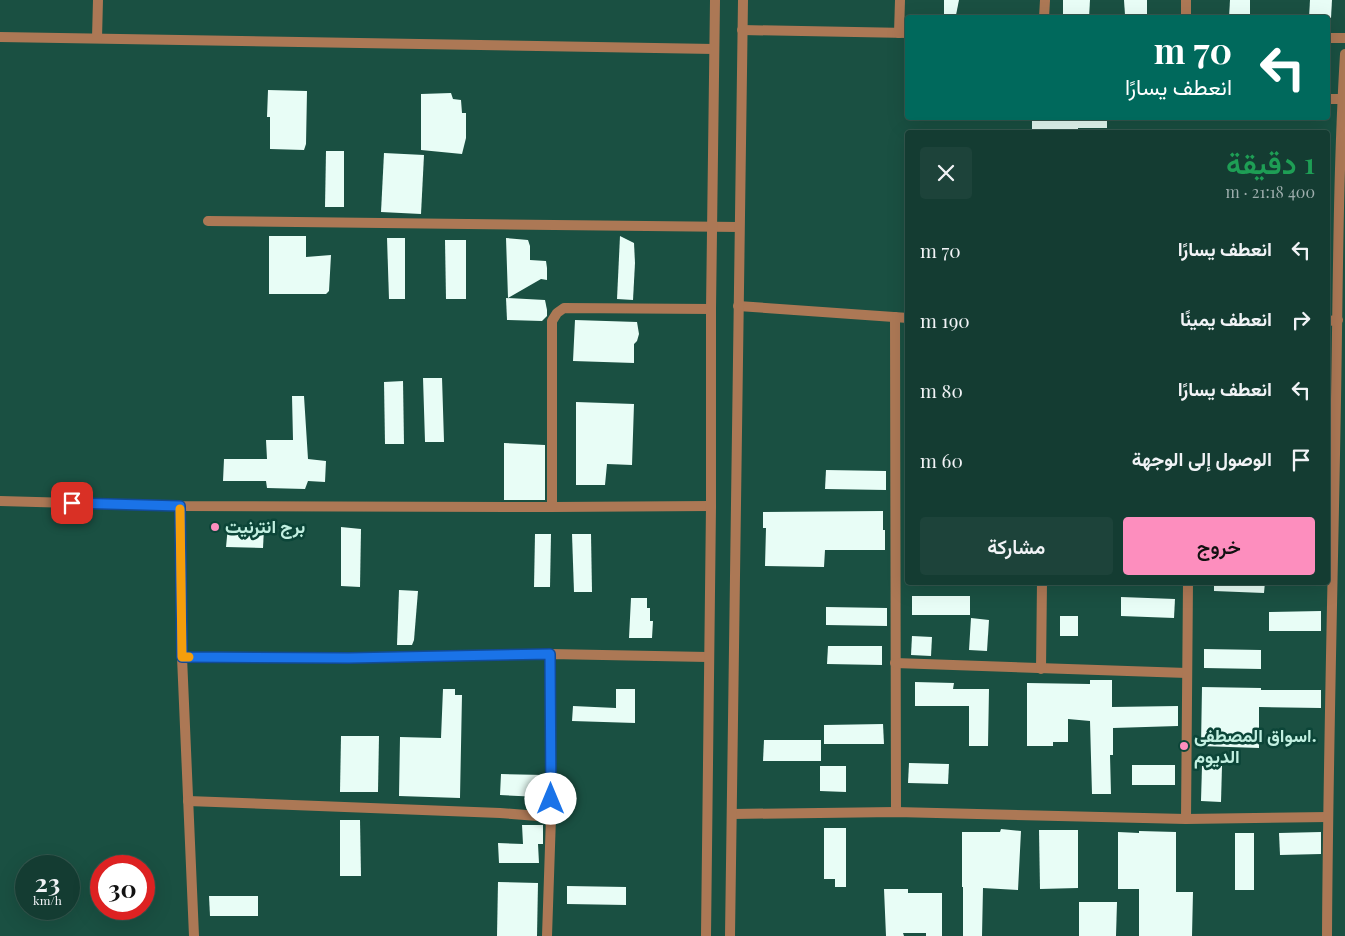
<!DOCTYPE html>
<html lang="ar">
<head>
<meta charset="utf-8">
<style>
  :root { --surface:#143c32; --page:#1d433a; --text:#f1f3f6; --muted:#9dadac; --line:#33564d; --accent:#fd8ebe }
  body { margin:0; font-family:"Playfair Display",Vazirmatn,serif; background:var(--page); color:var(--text); direction:rtl; height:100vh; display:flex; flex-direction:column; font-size:19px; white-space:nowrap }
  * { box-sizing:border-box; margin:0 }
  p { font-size:16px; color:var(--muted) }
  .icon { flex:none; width:28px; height:28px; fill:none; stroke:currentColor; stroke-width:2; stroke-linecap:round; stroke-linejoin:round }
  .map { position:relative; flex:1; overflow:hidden; direction:ltr }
  .panel { position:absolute; left:905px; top:130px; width:425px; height:455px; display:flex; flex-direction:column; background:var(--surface); border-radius:5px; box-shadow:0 5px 20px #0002,0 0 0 1px var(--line); direction:rtl }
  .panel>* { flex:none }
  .guide { position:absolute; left:905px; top:15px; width:425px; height:105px; border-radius:5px; box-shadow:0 5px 20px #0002,0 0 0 1px var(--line); direction:rtl; background:#00695c; color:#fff; overflow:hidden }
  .speed { position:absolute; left:15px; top:855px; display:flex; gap:10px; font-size:25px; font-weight:700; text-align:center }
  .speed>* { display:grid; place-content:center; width:65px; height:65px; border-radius:50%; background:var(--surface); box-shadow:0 5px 20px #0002,0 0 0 1px var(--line); line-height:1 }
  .speed small { font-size:12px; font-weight:400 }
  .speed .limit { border:8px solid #d22; background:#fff; color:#111 }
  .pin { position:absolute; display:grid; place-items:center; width:42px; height:42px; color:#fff; margin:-21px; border-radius:10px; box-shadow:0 2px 8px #0006 }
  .me { position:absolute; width:55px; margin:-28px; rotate:0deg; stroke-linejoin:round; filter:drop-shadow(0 0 4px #0008) }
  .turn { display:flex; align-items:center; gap:18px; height:105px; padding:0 15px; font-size:22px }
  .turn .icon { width:65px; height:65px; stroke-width:2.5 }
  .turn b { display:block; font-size:35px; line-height:42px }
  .round { display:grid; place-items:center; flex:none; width:52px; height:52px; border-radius:5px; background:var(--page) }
  .overview { display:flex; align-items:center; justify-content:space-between; height:85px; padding:0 15px }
  h1 { font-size:30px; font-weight:600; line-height:38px; color:#1e9e55 }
  .action { display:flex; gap:10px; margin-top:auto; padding:10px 15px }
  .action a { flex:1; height:58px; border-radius:5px; background:var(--accent); color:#111; font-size:20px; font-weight:600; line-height:58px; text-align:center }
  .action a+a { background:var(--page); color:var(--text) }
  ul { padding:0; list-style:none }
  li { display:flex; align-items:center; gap:15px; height:70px; padding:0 15px }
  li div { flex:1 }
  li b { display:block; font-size:19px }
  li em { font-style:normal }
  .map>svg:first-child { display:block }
  .building { fill:#e8fdf6 }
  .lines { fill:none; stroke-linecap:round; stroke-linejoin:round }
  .minor { stroke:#ac7855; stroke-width:10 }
  .route-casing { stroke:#114b97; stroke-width:12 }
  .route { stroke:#1a73e8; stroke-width:9 }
  .slow { stroke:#f59e0b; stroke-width:9 }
  .poi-dot { fill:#fd8ebe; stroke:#0c4538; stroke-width:2 }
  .labels { text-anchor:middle; stroke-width:5; stroke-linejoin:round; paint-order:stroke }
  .poi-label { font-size:18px; font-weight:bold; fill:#c2f0e1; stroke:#0c4538; text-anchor:start }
</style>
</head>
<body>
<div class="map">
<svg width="1345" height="936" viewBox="0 0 1345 936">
  <rect width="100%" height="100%" fill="#1a5042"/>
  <g class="building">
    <path d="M944 0H959L956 15 944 14Z"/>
    <path d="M1063 0H1090L1089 18H1063Z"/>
    <path d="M1124 0H1147V16L1125 15Z"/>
    <path d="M1230 0H1250V18H1229Z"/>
    <path d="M1310 0H1332L1331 18H1309Z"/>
    <path d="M268 90 307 91 306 144 304 150 270 149V117H267Z"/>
    <path d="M451 93 453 99 461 100 462 113H466V138L462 154 421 150V94Z"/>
    <path d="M1032 118H1107V128H1078V132H1032Z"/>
    <path d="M326 151H344V207H325Z"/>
    <path d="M384 153 424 155 421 214 381 212Z"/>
    <path d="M269 236H306V257L331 255 329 291 326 294H269Z"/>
    <path d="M620 236 634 243 635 263 633 300 617 299Z"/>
    <path d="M387 238H405V299H389Z"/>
    <path d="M506 238 528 240 530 246V260L546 261 547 268V280L541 279 508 298Z"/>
    <path d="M445 240H466V299H446Z"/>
    <path d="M506 298 545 300 547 310V316L542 321 507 320Z"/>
    <path d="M575 320 637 322 639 334 637 341 634 344V363L573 361Z"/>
    <path d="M423 378H442L444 442H425Z"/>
    <path d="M403 381 404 444H385L384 382Z"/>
    <path d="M292 396H304L308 459 326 461 325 482 308 481 305 489 267 488 266 481H223L224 459H267L266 440H293Z"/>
    <path d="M576 402 634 404 632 465 607 464 605 485H576Z"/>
    <path d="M504 443 545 445V500H504Z"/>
    <path d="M826 470 886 471V490L825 489Z"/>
    <path d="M883 511V530H885V550H825L824 567 765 566 766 528H763V512Z"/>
    <path d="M228 526 264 528 263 548 226 547Z"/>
    <path d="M341 527 361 529 360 587 341 586Z"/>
    <path d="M535 534H551L550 587H534Z"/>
    <path d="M572 534H591L592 592H574Z"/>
    <path d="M1214 582H1265L1264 593 1214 591Z"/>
    <path d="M399 590 418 591 414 640 412 645H397Z"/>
    <rect x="912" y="596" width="58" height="19"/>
    <path d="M1121 597 1175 599 1174 618 1121 616Z"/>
    <path d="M631 598H647V608H650V621H653L652 638H629Z"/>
    <path d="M826 607 887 608V626L826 625Z"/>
    <path d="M1321 611V631H1269V612Z"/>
    <rect x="1060" y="616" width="18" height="20"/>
    <path d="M971 618 989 620 987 651 969 650Z"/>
    <path d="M912 636 932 637 931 656 911 655Z"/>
    <path d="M828 646H882V665L827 664Z"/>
    <path d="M1204 649 1261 650V669L1204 668Z"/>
    <path d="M1090 680H1112V707L1178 706V726L1113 728V755H1110L1111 794H1092L1090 721 1068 719V742H1053V746H1027V683L1090 684Z"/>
    <path d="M915 682 954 683 953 689H989L988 746H969V706H915Z"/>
    <path d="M1202 687 1261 688V690H1321V708L1259 707V748L1201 746Z"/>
    <path d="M443 689H455V695H462L460 798 399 796 400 737 441 738Z"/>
    <path d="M616 689H635V723L572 721 573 706 616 708Z"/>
    <path d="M883 724 884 744H824V725Z"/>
    <path d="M341 736H379L378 792H340Z"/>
    <path d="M764 740H821V761H763Z"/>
    <path d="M909 763 949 764 948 784 908 783Z"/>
    <rect x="1132" y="765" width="43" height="20"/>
    <path d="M820 766H846V792L820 791Z"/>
    <path d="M1202 766H1222L1221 802 1201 801Z"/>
    <path d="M501 774 544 775V788L541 789 540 797 500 795Z"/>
    <path d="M340 820H360L361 876H340Z"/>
    <path d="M522 825H543V844H538L539 863H499L498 843 523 844Z"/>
    <path d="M824 828H846V887H835V879H824Z"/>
    <path d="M1001 829 1021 831 1018 890 983 888 982 936H963V887H962V832H1000Z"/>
    <path d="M1039 830H1078V888L1040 889Z"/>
    <path d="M1139 831 1176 832V892H1193L1192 936H1139V889H1118V832L1139 833Z"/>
    <path d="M1321 832V854L1280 855 1279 833Z"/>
    <rect x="1235" y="833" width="19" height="57"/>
    <path d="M498 882 538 883 537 936H497Z"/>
    <path d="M567 886 626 887V905L567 904Z"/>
    <path d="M884 889H908V893H942V936H926V933H903L904 936H886Z"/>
    <path d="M209 896H258V916H210Z"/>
    <path d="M1079 902H1117L1116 936H1079Z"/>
  </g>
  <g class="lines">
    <g class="minor">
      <path d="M1044 18 1045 0"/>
      <path d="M1186 18V0"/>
      <path d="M742 30 908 33"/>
      <path d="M899 33 900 0"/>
      <path d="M0 37 714 49"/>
      <path d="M97 38 98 0"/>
      <path d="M1328 38H1345"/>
      <path d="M1328 99H1342"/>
      <path d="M208 221 739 227"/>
      <path d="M738 306 908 318"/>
      <path d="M895 317 896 812"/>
      <path d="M1328 321 1338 320"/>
      <path d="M0 501 180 506 552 507 711 506"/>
      <path d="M180 506 182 657 349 658 550 654 708 657"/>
      <path d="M552 507V321L557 313 564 308 711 309"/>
      <path d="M182 657 194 936"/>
      <path d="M895 663 1187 673"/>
      <path d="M1041 669 1042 582"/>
      <path d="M188 801 500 813 551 817 550 654"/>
      <path d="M732 814 896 812 1186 819 1328 817"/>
      <path d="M1186 819 1188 582"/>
      <path d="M547 936 551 817"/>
      <path d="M706 936 711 506V309L715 0"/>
      <path d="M730 936 743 0"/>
      <path d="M1327 936C1328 757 1333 578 1336 400 1338 284 1338 169 1345 54"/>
    </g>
  </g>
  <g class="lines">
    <g class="route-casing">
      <path id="route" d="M72 503 180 506 182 657 349 658 550 654 551 799"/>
    </g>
    <use href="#route" class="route"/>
    <path class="slow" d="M180 509 182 657H189"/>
  </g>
  <g class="poi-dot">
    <circle cx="215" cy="527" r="5"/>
    <circle cx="1184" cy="746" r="5"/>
  </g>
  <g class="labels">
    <g class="poi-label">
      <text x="225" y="533">برج انترنيت</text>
      <text x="1194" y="742">اسواق المصطفى.<tspan x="1194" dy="21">الديوم</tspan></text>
    </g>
  </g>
</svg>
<div class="speed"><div>23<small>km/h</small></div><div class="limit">30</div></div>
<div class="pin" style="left:72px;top:503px;background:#d93025"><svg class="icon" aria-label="arrive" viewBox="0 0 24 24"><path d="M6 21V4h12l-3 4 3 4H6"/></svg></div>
<svg class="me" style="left:551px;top:799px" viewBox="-20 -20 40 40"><circle r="19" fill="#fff"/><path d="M0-13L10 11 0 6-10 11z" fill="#1a73e8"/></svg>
<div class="guide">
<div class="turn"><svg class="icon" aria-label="left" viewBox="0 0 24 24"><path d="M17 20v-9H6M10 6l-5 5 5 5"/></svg><div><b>70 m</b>انعطف يسارًا</div></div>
</div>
<section class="panel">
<div class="overview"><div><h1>1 دقيقة</h1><p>400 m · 21:18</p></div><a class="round"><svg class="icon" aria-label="close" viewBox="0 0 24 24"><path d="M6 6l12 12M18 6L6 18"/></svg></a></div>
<ul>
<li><svg class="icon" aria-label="left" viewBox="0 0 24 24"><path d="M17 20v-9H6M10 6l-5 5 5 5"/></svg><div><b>انعطف يسارًا</b></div><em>70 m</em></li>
<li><svg class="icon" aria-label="right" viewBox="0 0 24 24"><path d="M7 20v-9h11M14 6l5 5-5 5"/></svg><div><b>انعطف يمينًا</b></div><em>190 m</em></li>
<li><svg class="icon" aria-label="left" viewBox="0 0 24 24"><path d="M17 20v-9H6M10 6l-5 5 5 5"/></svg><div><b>انعطف يسارًا</b></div><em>80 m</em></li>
<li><svg class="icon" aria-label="arrive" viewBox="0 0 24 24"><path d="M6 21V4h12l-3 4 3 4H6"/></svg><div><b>الوصول إلى الوجهة</b></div><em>60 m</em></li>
</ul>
<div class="action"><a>خروج</a><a>مشاركة</a></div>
</section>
</div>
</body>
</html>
